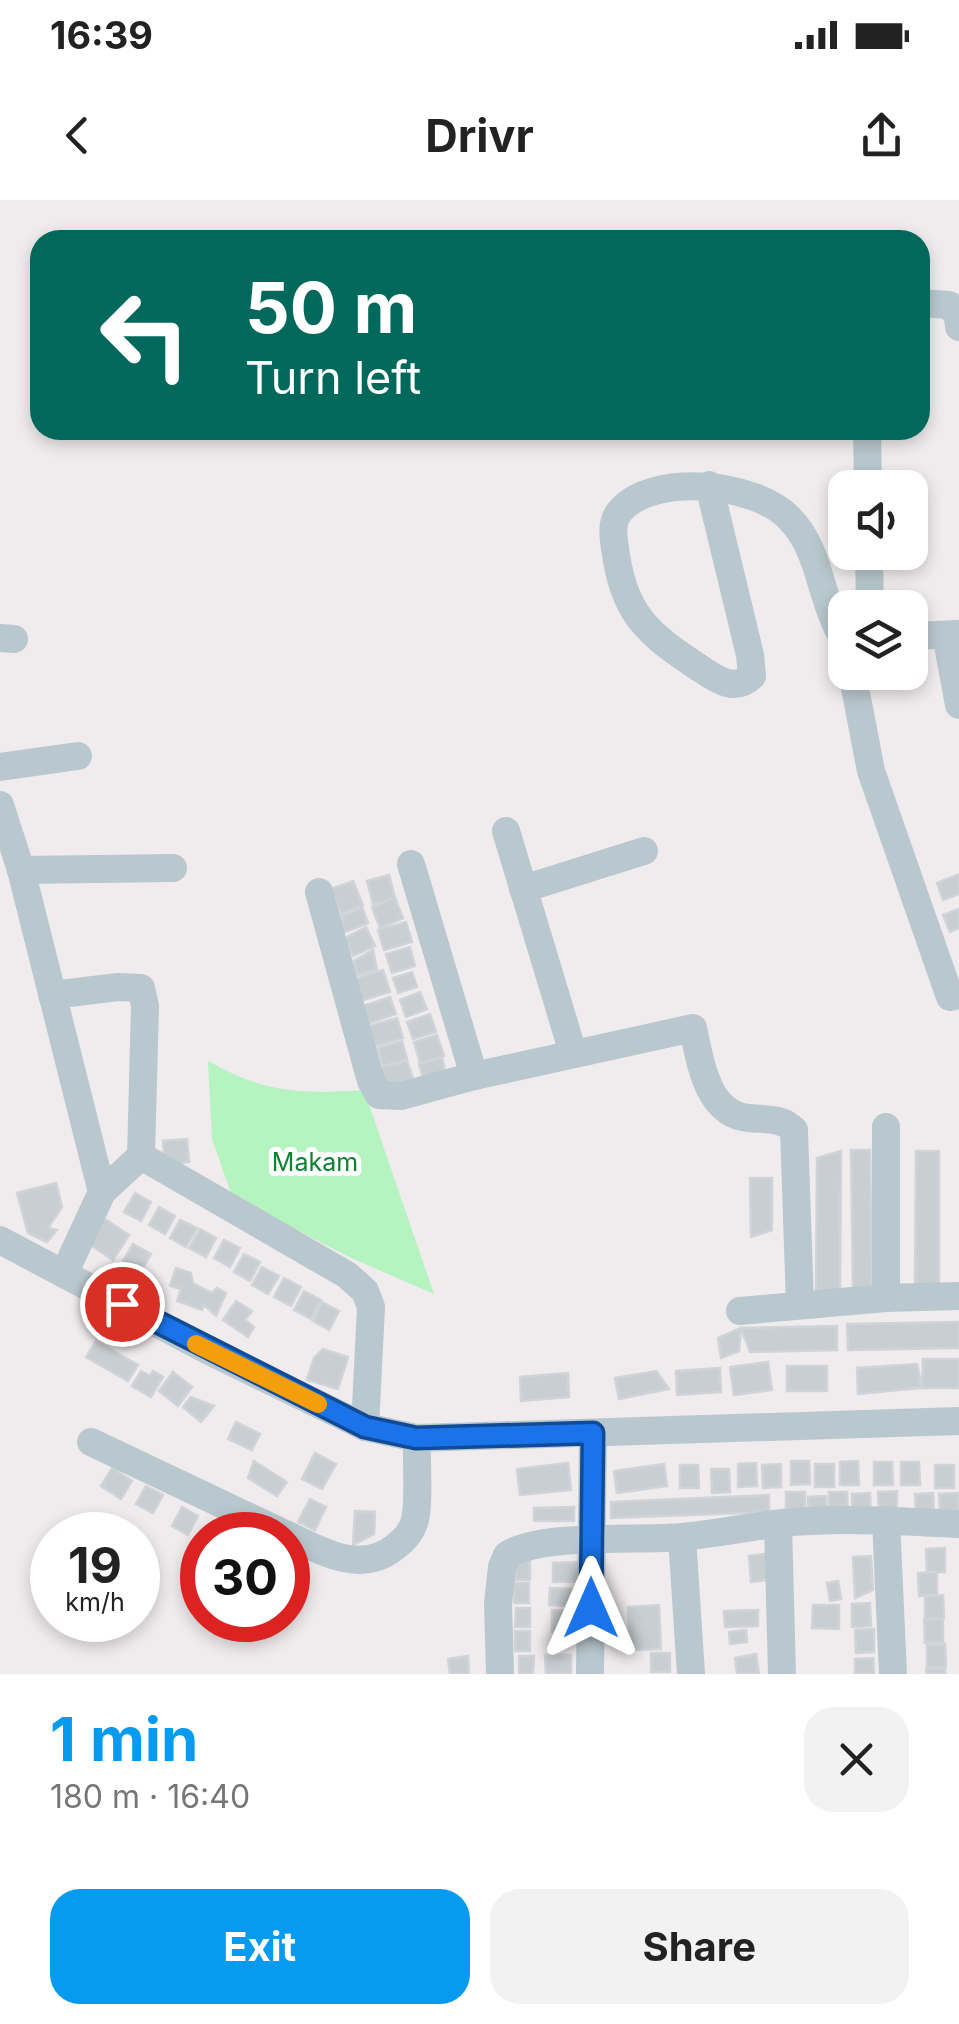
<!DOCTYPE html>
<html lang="en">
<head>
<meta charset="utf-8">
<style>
  :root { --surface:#fff; --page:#f2f2f2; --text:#222; --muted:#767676; --accent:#079bef }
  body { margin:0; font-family:Inter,sans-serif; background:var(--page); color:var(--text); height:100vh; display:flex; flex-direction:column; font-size:38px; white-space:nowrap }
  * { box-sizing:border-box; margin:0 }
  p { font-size:32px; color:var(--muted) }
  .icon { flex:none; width:55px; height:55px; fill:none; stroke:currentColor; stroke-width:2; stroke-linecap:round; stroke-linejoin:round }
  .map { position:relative; height:1474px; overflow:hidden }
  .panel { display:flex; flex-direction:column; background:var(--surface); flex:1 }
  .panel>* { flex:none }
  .hud { position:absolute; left:30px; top:30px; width:900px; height:210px; border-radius:30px; box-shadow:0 5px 15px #0003; background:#00695c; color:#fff; overflow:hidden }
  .fabs { position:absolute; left:828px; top:270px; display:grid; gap:20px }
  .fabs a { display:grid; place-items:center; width:100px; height:100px; border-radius:20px; background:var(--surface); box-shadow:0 5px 15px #0003; font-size:50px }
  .speed { position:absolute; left:30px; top:1312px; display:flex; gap:20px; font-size:50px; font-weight:700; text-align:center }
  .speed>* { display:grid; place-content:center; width:130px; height:130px; border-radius:50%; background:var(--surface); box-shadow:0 5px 15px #0003; line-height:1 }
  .speed small { font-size:25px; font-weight:400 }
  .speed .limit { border:15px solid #d22; background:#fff; color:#111 }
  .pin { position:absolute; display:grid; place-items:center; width:85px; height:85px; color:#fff; margin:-42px; border:5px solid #fff; border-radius:50%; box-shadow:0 2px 10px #0007 }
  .me { position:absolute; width:110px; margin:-55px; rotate:0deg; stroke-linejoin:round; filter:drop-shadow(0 0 8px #0008) }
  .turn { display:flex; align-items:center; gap:35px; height:210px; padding:0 50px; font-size:45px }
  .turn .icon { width:130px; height:130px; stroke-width:2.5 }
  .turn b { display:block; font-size:70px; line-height:85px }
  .round { display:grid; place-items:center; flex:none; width:105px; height:105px; border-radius:30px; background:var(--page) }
  .headline { display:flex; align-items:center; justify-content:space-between; height:170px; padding:0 50px }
  h1 { font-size:60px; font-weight:700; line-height:75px; color:var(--accent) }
  .cta { display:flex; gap:20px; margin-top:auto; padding:20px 50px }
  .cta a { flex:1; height:115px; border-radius:30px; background:var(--accent); color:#fff; font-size:40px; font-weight:700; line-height:115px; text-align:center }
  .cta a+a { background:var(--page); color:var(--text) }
  .status { display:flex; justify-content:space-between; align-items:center; height:70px; padding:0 50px; background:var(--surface); direction:ltr }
  .status svg { height:28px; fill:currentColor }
  header { display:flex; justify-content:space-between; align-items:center; height:130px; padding:0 50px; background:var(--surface); font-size:45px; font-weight:700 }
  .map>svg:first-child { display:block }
  .green { fill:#b5f3c0 }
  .building { fill:#c8ced2; stroke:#d0d4d9; stroke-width:2.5 }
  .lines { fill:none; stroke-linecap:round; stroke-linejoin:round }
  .minor { stroke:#b9c8ce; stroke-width:28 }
  .route-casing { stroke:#114b97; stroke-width:25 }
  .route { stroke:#1a73e8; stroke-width:18 }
  .slow { stroke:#f59e0b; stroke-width:18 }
  .labels { text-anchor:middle; stroke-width:10; stroke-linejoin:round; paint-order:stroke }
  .park-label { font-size:25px; fill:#0d8331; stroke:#fff }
</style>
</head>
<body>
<div class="status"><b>16:39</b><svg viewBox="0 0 49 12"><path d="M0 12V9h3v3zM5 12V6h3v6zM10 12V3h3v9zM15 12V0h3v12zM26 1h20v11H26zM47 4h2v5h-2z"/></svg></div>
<header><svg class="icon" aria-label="back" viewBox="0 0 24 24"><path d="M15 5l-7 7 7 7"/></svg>Drivr<svg class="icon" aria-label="share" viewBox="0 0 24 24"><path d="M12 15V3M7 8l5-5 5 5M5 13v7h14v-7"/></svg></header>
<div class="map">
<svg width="959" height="1474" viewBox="0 0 959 1474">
  <rect width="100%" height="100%" fill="#f0eced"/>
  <path class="green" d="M208 861C267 894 299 894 364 890L434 1094 349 1057 232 996 212 939Z"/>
  <g class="building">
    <path d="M959 674V694L943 700 937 683Z"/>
    <path d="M389 675 395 698 373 704 367 681Z"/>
    <path d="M353 681 363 705 341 714 331 689Z"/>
    <path d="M395 698 403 718 380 728 372 707Z"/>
    <path d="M362 707 368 723 343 733 342 716Z"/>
    <path d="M959 709V728L950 732 943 715Z"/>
    <path d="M406 722 412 742 384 750 378 730Z"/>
    <path d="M366 727 375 746 353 756 345 738Z"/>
    <path d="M410 747 415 766 392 773 386 754Z"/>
    <path d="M373 750 377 770 357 775 354 761Z"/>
    <path d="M383 770 390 792 360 801 353 779Z"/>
    <path d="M412 772 417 787 398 793 393 778Z"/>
    <path d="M420 792 427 809 406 817 400 800Z"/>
    <path d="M390 797 396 814 369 823 363 806Z"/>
    <path d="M430 814 436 832 413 839 407 822Z"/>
    <path d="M397 818 403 838 375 846 369 826Z"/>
    <path d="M437 835 444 856 420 863 414 842Z"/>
    <path d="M402 841 407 859 383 866 378 848Z"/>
    <path d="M442 858 447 878 425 884 419 864Z"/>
    <path d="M407 861 415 884 384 886 379 868Z"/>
    <path d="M187 939 189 962 165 965 163 941Z"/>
    <path d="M851 950H870L872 1091H853Z"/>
    <path d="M841 951 840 1093H816L817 958Z"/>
    <path d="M916 951H939V1084L915 1085Z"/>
    <path d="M750 978H772V1030L751 1037Z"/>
    <path d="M56 983 62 1007 48 1028 57 1030 47 1042 28 1033 17 993Z"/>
    <path d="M135 993 151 1002 141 1021 124 1012Z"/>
    <path d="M159 1007 175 1016 165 1034 149 1025Z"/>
    <path d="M99 1015 129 1035 113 1060 83 1040Z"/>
    <path d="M180 1020 197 1028 186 1047 170 1038Z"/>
    <path d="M200 1029 216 1038 206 1057 189 1048Z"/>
    <path d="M224 1040 240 1048 230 1067 214 1058Z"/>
    <path d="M133 1044 151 1054 141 1071 123 1061Z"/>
    <path d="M244 1054 260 1062 250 1081 234 1072Z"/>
    <path d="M262 1067 279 1076 268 1094 252 1085Z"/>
    <path d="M176 1068 191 1073 193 1083 212 1093 217 1088 226 1093 216 1116 204 1105 202 1110 177 1101 181 1089 170 1086Z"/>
    <path d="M284 1078 301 1087 291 1106 274 1097Z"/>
    <path d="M304 1091 321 1100 311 1119 294 1110Z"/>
    <path d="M236 1101 252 1111 245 1120 254 1127 248 1137 223 1120Z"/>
    <path d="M322 1102 339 1111 329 1130 313 1121Z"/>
    <path d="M959 1122V1148L848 1150 847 1124Z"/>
    <path d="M837 1126V1150L750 1152 741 1128Z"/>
    <path d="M741 1128 739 1151 721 1158 718 1138Z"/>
    <path d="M96 1141 138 1165 128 1181 86 1157Z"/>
    <path d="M323 1149 348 1157 338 1189 307 1180 314 1158Z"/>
    <path d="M923 1159H959V1188H922Z"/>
    <path d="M768 1162 772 1190 734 1195 730 1167Z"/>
    <path d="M917 1164 922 1188 858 1194 857 1168Z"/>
    <rect x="787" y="1166" width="40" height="25"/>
    <path d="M720 1168 721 1192 677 1195 676 1171Z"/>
    <path d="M141 1171 150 1176 153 1171 163 1177 151 1197 132 1186Z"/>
    <path d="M656 1171 669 1189 619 1199 615 1178Z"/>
    <path d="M173 1172 192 1187 178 1206 159 1191Z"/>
    <path d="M568 1173 569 1197 521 1201 520 1177Z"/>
    <path d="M191 1197 214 1206 201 1222 183 1207Z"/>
    <path d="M236 1222 260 1234 252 1250 228 1239Z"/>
    <path d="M315 1253 336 1264 322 1289 302 1279Z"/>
    <path d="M254 1261 287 1282 277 1296 248 1278Z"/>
    <path d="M791 1261H809L810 1284 791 1285Z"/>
    <path d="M858 1261 859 1285H840V1262Z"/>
    <path d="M874 1262H892L893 1285H874Z"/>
    <path d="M901 1262H919L920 1285H901Z"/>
    <path d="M568 1263 571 1290 520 1295 517 1269Z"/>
    <path d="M756 1263 757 1286 738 1287V1264Z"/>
    <path d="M664 1264 667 1286 617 1293 614 1271Z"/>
    <path d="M781 1264V1287L763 1288 762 1265Z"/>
    <rect x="815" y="1264" width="19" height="23"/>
    <path d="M680 1265H698L699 1288H680Z"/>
    <rect x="935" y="1265" width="19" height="23"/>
    <path d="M112 1268 132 1281 121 1299 101 1286Z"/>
    <path d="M711 1269H729L730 1292 712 1293Z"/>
    <path d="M146 1286 163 1295 153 1313 136 1304Z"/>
    <path d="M897 1291V1314L879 1315 878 1292Z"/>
    <rect x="786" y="1292" width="19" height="23"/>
    <path d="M829 1292H847L848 1315H829Z"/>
    <path d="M870 1293 871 1316H852V1294Z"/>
    <path d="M933 1293 934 1317H916L915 1294Z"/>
    <path d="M958 1293 959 1316 940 1317 939 1294Z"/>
    <path d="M769 1295V1312L611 1318V1302Z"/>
    <path d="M826 1296 827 1319 808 1320V1297Z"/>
    <path d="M310 1299 326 1307 315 1330 298 1322Z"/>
    <path d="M182 1307 198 1316 188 1335 172 1326Z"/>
    <path d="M574 1307V1321H534V1308Z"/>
    <path d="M355 1311 375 1312 374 1334 353 1345Z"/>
    <path d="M945 1348V1372H927L926 1349Z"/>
    <path d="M771 1353 774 1379 751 1382 749 1356Z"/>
    <path d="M871 1356 873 1390 855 1398 853 1357Z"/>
    <rect x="515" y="1361" width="15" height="19"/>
    <path d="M582 1362V1381L553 1382V1363Z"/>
    <path d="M937 1372V1395L919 1396 918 1373Z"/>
    <path d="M838 1381 841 1399 830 1401 827 1383Z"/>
    <rect x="514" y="1383" width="15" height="20"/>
    <path d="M550 1388 572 1389 571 1406 549 1405Z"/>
    <path d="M943 1395 944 1418 925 1419V1396Z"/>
    <path d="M870 1403 871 1426 852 1427V1404Z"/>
    <path d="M659 1405 661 1449 630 1450 628 1407Z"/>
    <path d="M813 1405H839V1429L812 1428Z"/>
    <path d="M516 1408H530V1427H515Z"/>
    <path d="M552 1410 571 1411 570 1432H552Z"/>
    <path d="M758 1410V1426L725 1427 724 1411Z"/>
    <path d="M924 1419H943V1442L925 1443Z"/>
    <path d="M874 1429V1452L856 1453 855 1430Z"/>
    <path d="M746 1430 747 1442 730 1444 729 1432Z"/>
    <rect x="515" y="1431" width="15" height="20"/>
    <path d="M945 1444 946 1467 927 1468V1445Z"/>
    <rect x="651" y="1453" width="19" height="19"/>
    <path d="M756 1454 759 1474H737L735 1458Z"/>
    <path d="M545 1455H571V1474H546Z"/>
    <path d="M468 1456 469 1474H450L448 1459Z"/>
    <path d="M519 1456H534L533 1474H519Z"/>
    <path d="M873 1458 874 1474H855V1459Z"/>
    <path d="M926 1469H945V1474H927Z"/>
  </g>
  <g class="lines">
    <g class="minor">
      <path d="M920 103 949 105 958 116 959 127"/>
      <path d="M867 230 868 288"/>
      <path d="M709 285 750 455 752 476C734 493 716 479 698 467 645 432 623 412 615 348 613 335 611 322 620 311 653 272 756 283 789 318 818 347 819 387 835 422 838 429 842 436 845 443"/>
      <path d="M869 352 870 408"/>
      <path d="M946 435 959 505"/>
      <path d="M910 436 959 434"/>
      <path d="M0 438 14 439"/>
      <path d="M852 472 871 571 950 797 959 795"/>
      <path d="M0 567 78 556"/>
      <path d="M0 605 21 670 102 992 64 1074"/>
      <path d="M506 631 573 853"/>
      <path d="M411 664 474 876"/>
      <path d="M21 670 173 668"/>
      <path d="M523 689 644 651"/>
      <path d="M319 692 371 881 379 895 401 896 474 876 693 828C700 861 707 915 749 918 767 920 781 917 794 930L800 1105"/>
      <path d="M52 795 118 787 141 788 145 806 141 956 102 992"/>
      <path d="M886 927V1098"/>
      <path d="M141 956 347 1075 365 1091 371 1107 365 1227"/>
      <path d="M0 1040 207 1150 365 1227 417 1238 959 1221"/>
      <path d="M740 1111 886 1098 959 1096"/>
      <path d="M91 1242 287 1335"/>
      <path d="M886 1320 893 1474"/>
      <path d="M778 1324 782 1474"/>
      <path d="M288 1335C321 1351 361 1375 395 1347 403 1341 411 1333 414 1323 420 1307 416 1258 417 1238"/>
      <path d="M682 1337 691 1474"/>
      <path d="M500 1474 498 1403 502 1367 507 1355C542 1333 638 1341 682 1337 713 1334 743 1328 774 1324 835 1317 898 1321 959 1324"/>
      <path d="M590 1474 593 1233"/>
    </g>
  </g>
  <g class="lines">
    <g class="route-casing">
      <path id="route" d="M122 1104 365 1227 416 1238 593 1233 591 1408"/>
    </g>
    <use href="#route" class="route"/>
    <path class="slow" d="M196 1144 318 1204"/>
  </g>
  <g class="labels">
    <g class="park-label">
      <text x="315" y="971">Makam</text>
    </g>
  </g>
</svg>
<div class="fabs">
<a><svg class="icon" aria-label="sound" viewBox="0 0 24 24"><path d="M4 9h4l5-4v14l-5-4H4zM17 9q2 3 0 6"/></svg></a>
<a><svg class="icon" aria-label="layers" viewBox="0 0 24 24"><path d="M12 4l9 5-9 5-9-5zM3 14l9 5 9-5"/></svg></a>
</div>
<div class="speed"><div>19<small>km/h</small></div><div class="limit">30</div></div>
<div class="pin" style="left:122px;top:1104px;background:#d93025"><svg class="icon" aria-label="arrive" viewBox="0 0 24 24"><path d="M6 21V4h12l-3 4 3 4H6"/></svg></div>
<svg class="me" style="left:591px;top:1408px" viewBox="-20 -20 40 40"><path d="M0-17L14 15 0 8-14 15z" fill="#1a73e8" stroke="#fff" stroke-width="4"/></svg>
<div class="hud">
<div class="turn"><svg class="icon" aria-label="left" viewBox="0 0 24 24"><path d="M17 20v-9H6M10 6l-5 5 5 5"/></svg><div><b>50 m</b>Turn left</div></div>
</div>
</div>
<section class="panel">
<div class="headline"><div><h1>1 min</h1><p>180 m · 16:40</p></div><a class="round"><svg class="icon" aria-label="close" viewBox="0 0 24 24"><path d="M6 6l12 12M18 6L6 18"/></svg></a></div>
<div class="cta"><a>Exit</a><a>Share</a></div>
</section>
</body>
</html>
